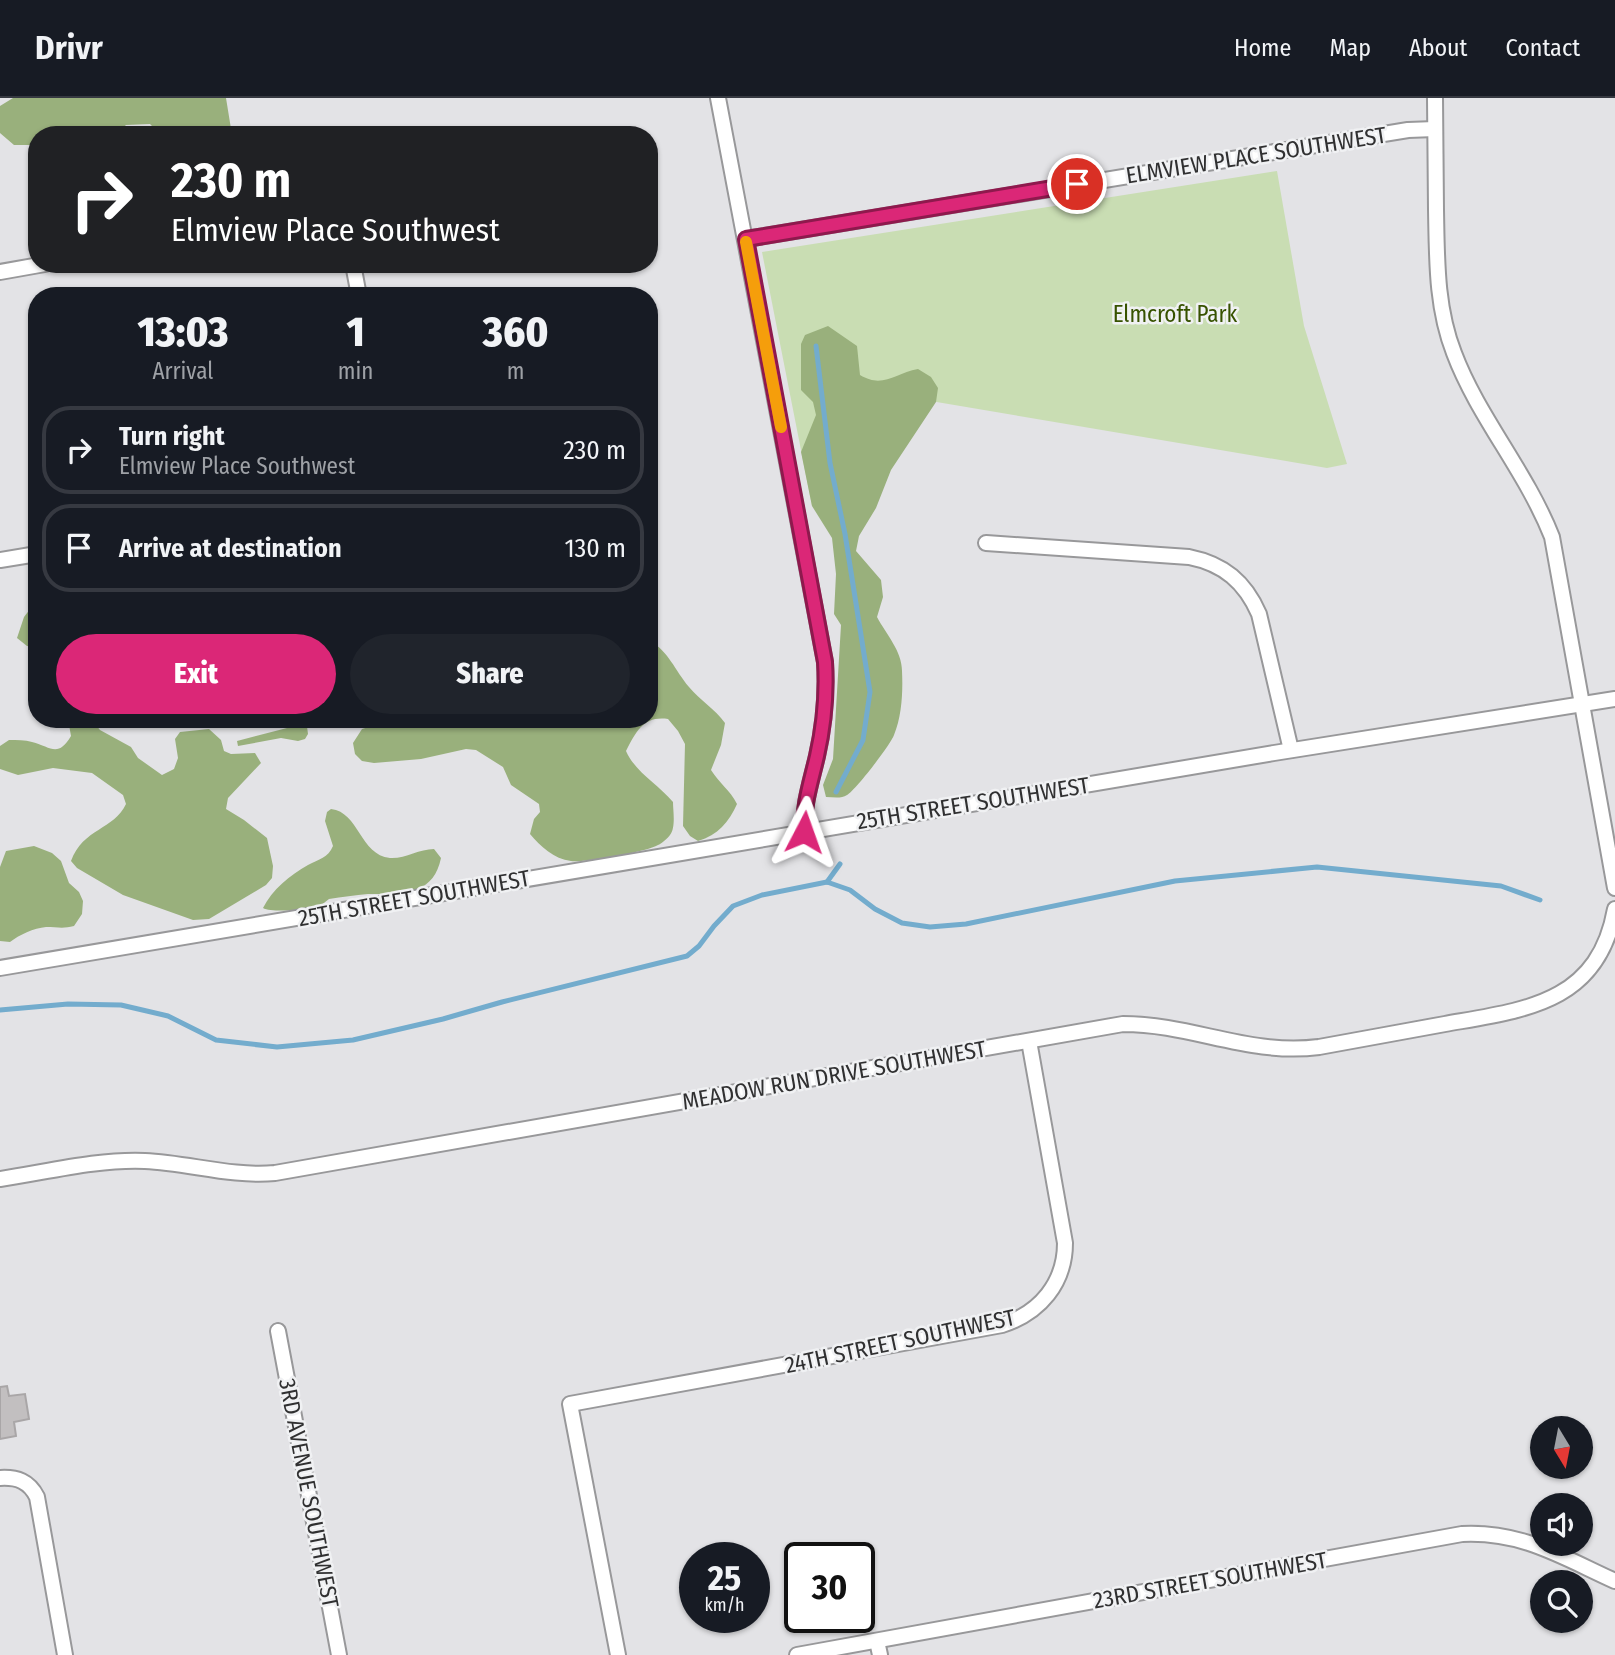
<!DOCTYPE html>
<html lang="en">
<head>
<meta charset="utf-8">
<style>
  :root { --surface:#171b24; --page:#20242c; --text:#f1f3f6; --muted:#9ea1a6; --line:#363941; --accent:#db2777 }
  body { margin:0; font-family:"Fira Sans Condensed",sans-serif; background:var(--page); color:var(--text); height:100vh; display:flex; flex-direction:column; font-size:26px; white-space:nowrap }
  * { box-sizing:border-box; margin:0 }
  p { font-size:23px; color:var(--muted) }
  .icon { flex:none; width:38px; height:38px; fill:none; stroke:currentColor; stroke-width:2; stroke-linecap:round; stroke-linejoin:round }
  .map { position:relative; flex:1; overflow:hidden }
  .drawer { position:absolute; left:28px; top:189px; width:630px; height:441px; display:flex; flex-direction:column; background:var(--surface); border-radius:28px; box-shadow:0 2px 5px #0004 }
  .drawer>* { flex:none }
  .hud { position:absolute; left:28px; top:28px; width:630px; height:147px; border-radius:28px; box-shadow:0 2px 5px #0004; background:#202124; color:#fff; overflow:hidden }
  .needle { width:46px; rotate:170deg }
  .tools { position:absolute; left:1530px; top:1318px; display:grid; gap:14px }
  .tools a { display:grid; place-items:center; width:63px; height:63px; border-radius:50%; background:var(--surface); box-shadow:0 2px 5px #0004; font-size:35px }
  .speed { position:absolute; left:679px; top:1444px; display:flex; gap:14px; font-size:35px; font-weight:700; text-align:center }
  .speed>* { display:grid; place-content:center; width:91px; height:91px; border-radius:50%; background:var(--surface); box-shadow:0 2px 5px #0004; line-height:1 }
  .speed small { font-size:18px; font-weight:400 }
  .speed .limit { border:4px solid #111; border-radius:10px; background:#fff; color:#111 }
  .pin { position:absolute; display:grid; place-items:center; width:60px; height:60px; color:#fff; margin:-30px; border:4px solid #fff; border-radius:50%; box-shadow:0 2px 7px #0007 }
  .me { position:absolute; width:77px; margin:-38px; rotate:4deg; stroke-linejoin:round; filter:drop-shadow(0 0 5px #0008) }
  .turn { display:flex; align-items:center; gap:24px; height:147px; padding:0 28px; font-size:32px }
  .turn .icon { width:91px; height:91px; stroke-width:2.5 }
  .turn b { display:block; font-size:49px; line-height:60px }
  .eta { display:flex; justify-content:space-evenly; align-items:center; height:119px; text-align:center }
  .eta b { font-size:42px; font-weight:800; line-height:49px }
  .button { display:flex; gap:14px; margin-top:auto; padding:14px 28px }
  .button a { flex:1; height:80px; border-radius:42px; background:var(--accent); color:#fff; font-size:28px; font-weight:800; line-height:80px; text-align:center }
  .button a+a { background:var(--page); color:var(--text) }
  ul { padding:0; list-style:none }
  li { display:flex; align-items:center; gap:21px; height:88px; margin:0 14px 10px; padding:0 14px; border:4px solid var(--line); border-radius:28px }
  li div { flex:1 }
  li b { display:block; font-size:26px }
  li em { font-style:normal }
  header { display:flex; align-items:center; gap:42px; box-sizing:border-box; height:98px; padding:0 35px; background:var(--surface); border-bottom:2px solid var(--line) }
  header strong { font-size:33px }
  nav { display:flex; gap:38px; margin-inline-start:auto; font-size:24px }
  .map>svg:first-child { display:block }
  .green { fill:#c9ddb3 }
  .forest { fill:#99b07c }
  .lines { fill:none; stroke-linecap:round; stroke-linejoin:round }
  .stream { stroke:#73accd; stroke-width:5 }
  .building { fill:#c2bfc0; stroke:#a9a6a7; stroke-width:2 }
  .minor-casing { stroke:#98989a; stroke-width:18 }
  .minor { stroke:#fff; stroke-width:14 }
  .route-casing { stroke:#8e194d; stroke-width:18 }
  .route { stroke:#db2777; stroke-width:12 }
  .slow { stroke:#f59e0b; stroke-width:12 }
  .labels { text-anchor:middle; stroke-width:5; stroke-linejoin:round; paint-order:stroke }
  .street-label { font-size:23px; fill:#303031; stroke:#f0f1f3 }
  .park-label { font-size:23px; fill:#375200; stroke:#f0f1f3 }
</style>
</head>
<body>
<header>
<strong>Drivr</strong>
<nav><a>Home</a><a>Map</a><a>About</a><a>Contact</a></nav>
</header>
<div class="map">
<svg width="1615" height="1557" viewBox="0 0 1615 1557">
  <rect width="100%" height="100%" fill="#e3e3e6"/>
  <path class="green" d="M1277 73 1304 228 1347 366 1327 370 913 300 812 408 762 154Z"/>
  <g class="forest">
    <path d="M13 0H226L232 37H161L150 26 126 27 115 37H37V47H14L0 35V8Z"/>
    <path d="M828 228 857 248 860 277C883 291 895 275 918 271L931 279 938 290 936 304 891 372 876 410 859 438 856 453 881 482 883 499 877 519C886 536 902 553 902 573 903 593 902 618 894 637 891 646 855 693 847 697 841 701 833 699 826 699L823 687 833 661 841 527 834 516 836 476 832 440 812 408 801 354 816 317 813 304 801 292V246L805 237Z"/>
    <path d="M37 502V549L27 548 17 540 24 519Z"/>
    <path d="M649 542C670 555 674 571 689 589 700 602 715 611 725 625L721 647 711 672C719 685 730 692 737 706 729 724 718 737 698 743L690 738 683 728 685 646 678 633 668 621C644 618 637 632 626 653 635 674 658 686 673 704 673 713 676 729 670 737 668 740 661 746 658 747 646 754 584 765 571 763 554 761 540 748 530 736L534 721 540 714 539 706 511 687 503 669 476 652 466 651 421 661 374 665 362 663 355 656 353 645 362 631 375 627H403L407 621H649Z"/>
    <path d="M68 621H91L100 632 131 649 138 660 162 677 174 671 178 660 175 641 180 634 209 631 221 642 224 653 231 656 255 655 261 665 228 700 226 711 244 722 267 740 273 768 272 780 266 787 209 821 193 822 123 797 77 770 71 763C83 730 114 732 126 706L123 697 92 675 53 670 18 677 0 671V648L9 642C17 642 25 642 32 644 51 649 58 660 71 638Z"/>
    <path d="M296 621H306L308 636 305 641 298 643 281 640 238 648 237 643 287 630Z"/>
    <path d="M331 711C359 714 360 757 390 760 405 761 419 751 434 751L441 760C433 799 400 796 368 796 355 797 342 799 329 801 326 803 323 806 320 808 309 812 272 815 263 810 272 792 290 777 308 767 319 761 328 760 333 748L325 723 327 714Z"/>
    <path d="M34 748 52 755 61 763 69 785 79 794 83 803 82 816 74 828C63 831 57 829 46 829 34 830 19 837 10 844L0 843V769L6 753Z"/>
  </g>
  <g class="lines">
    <g class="stream">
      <path d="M816 248 830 365 845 436 870 594 863 642 836 694"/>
      <path d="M827 784 840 766"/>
      <path d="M0 912 68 906 121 907 168 918 216 942 277 949 353 942 443 921 502 904 687 858 699 848 714 828 733 808 762 797 827 784 850 792 875 811 902 825 930 829 966 826 1175 783 1317 769 1501 788 1540 802"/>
    </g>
  </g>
  <path class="building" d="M7 1288 9 1298 25 1296 29 1321 14 1324 16 1338 0 1341V1289Z"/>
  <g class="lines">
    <g class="minor-casing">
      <g id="minor">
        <path d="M718 0 825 564C827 596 824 627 817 658 811 684 803 707 804 734"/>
        <path d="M1435 0C1435 37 1436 75 1436 112 1437 161 1436 209 1454 255 1478 319 1526 373 1552 439L1615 790"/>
        <path d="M746 141 1408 32 1435 31"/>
        <path d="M353 166 359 198"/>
        <path d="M0 174 45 166"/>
        <path d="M986 445 1189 459C1224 466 1245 484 1259 516L1291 652"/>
        <path d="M0 462 37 456"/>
        <path d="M0 870 1274 655 1615 601"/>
        <path d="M0 1081C47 1074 97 1061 145 1063 189 1065 231 1079 275 1075L1123 926C1192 926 1249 958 1319 949 1361 941 1403 934 1445 926 1524 912 1598 906 1615 811"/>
        <path d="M278 1233 339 1557"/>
        <path d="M0 1380C17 1379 29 1383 37 1399L65 1557"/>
        <path d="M877 1543 880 1557"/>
        <path d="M618 1557 570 1306 1002 1227C1040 1215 1065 1185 1065 1145L1029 943"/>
        <path d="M797 1557 1462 1436C1522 1433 1562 1459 1615 1483"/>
      </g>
    </g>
    <use href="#minor" class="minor"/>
  </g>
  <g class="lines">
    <g class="route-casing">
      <path id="route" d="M804 734C803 707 811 684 817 658 824 627 827 596 825 564L746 141 1077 86"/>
    </g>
    <use href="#route" class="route"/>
    <path class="slow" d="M746 144 781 329"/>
  </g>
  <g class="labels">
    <g class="street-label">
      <text transform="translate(1256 57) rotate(-9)" y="8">ELMVIEW PLACE SOUTHWEST</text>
      <text transform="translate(973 705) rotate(-9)" y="8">25TH STREET SOUTHWEST</text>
      <text transform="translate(414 800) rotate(-10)" y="8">25TH STREET SOUTHWEST</text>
      <text transform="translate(834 977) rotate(-10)" y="8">MEADOW RUN DRIVE SOUTHWEST</text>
      <text transform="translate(900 1243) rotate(-12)" y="8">24TH STREET SOUTHWEST</text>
      <text transform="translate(309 1395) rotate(79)" y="8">3RD AVENUE SOUTHWEST</text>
      <text transform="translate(1210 1482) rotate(-10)" y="8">23RD STREET SOUTHWEST</text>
    </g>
    <g class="park-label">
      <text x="1175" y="224">Elmcroft Park</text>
    </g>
  </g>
</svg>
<div class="tools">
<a><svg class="needle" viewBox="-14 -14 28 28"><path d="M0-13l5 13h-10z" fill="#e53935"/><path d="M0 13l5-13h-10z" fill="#9ea1a6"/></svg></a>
<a><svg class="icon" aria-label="sound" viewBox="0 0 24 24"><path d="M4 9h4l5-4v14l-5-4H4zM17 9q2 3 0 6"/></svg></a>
<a><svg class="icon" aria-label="search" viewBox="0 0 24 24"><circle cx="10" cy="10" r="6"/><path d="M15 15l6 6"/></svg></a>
</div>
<div class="speed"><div>25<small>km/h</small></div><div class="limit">30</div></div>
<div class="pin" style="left:1077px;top:86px;background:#d93025"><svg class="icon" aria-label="arrive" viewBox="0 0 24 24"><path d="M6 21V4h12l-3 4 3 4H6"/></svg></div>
<svg class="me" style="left:804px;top:734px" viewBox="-20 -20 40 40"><path d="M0-17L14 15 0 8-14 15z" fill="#db2777" stroke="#fff" stroke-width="4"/></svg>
<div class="hud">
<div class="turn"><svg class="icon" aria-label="right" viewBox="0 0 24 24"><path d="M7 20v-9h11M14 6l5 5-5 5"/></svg><div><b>230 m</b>Elmview Place Southwest</div></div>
</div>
<section class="drawer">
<div class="eta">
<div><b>13:03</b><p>Arrival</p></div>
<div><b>1</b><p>min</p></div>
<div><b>360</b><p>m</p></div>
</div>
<ul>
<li><svg class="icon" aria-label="right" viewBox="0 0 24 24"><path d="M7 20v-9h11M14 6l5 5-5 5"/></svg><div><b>Turn right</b><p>Elmview Place Southwest</p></div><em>230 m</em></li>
<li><svg class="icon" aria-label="arrive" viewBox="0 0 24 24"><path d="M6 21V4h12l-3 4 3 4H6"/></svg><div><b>Arrive at destination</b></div><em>130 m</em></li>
</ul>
<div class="button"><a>Exit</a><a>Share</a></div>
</section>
</div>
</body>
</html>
